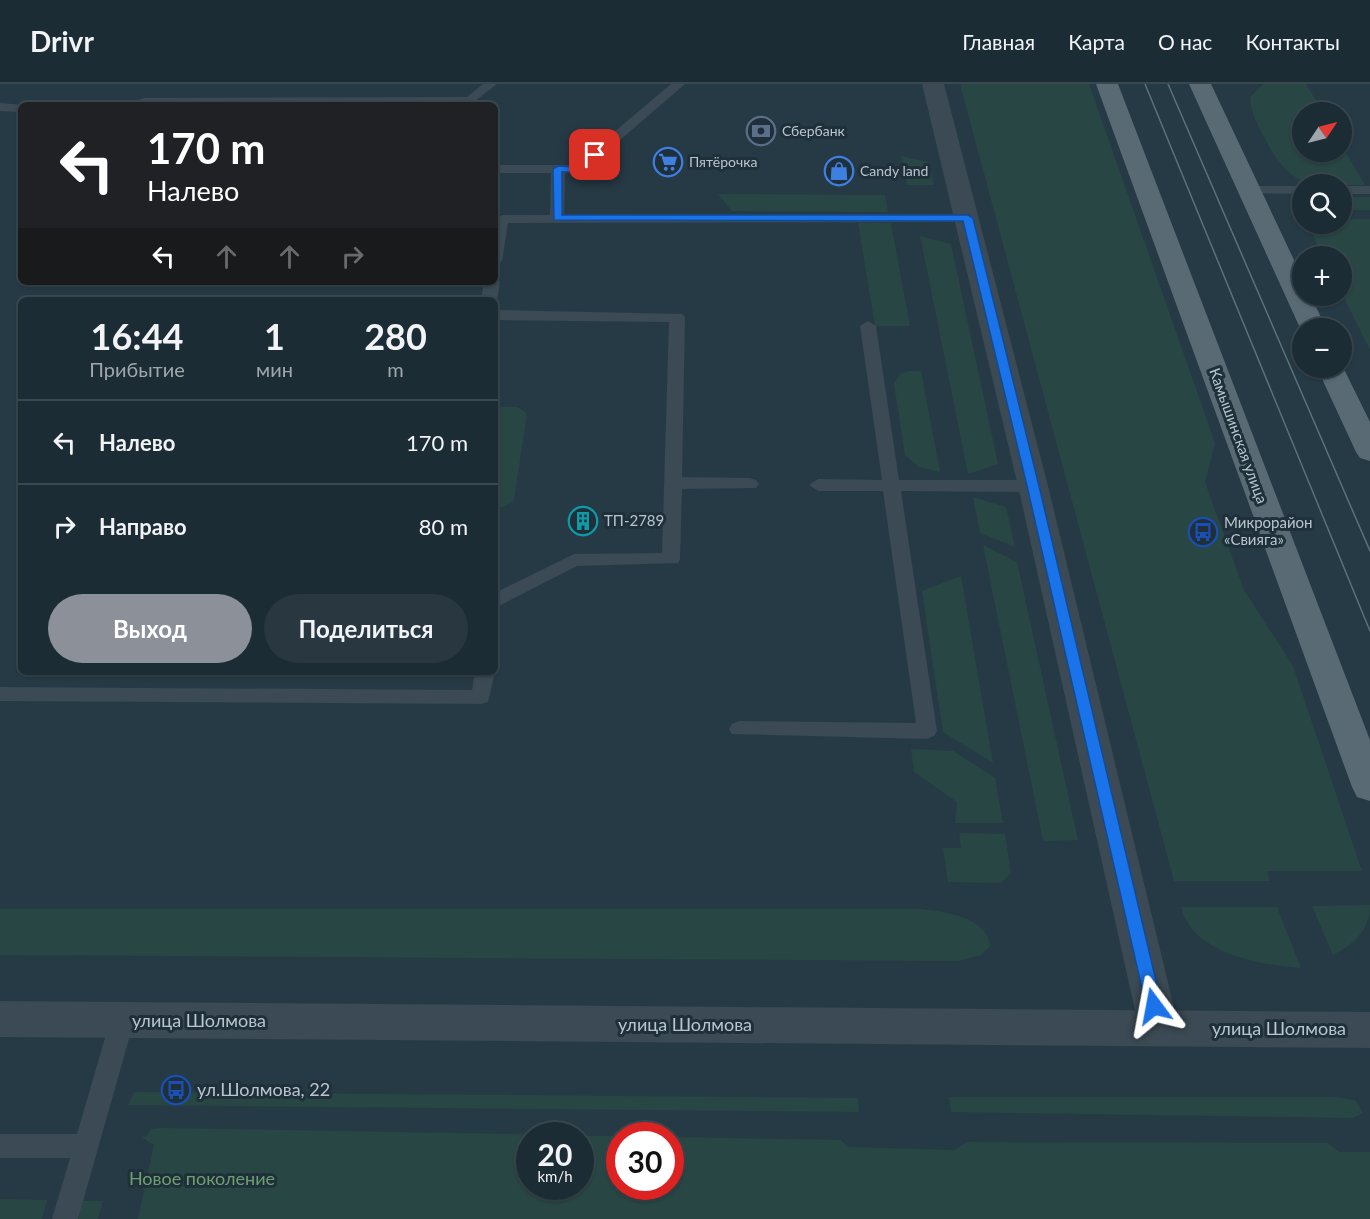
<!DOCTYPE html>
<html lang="ru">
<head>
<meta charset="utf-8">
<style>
  :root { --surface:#1c2c34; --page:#293840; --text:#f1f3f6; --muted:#a0a7ac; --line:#3a484f; --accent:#8c9099 }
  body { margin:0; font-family:Lato,sans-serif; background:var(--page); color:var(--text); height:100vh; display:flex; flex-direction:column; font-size:22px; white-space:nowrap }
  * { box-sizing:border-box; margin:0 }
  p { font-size:20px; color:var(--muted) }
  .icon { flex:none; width:33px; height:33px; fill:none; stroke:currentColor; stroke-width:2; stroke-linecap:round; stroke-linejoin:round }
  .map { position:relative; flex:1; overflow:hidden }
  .details { position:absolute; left:18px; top:213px; width:480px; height:378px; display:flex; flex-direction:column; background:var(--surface); border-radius:9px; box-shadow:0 2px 4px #0004,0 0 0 2px var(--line) }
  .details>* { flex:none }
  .guide { position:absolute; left:18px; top:18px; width:480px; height:183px; border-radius:9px; box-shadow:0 2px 4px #0004,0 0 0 2px var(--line); background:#202124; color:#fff; overflow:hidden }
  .needle { width:39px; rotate:55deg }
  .controls { position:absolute; left:1292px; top:18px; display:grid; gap:12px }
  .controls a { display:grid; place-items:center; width:60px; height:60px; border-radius:50%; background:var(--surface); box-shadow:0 2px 4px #0004,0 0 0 2px var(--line); font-size:30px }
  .speed { position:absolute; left:516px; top:1038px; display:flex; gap:12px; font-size:30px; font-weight:700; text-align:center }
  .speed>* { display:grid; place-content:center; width:78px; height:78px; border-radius:50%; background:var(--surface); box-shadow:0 2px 4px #0004,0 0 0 2px var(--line); line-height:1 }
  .speed small { font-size:15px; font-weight:400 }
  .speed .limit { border:9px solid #d22; background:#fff; color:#111 }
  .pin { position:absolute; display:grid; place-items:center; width:51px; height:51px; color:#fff; margin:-26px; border-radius:12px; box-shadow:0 3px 9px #0006 }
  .me { position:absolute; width:66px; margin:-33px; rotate:347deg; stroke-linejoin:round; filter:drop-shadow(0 0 4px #0008) }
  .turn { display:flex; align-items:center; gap:21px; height:126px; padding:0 30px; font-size:27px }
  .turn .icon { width:78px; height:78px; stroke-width:2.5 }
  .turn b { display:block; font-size:42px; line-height:51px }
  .lanes { display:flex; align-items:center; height:57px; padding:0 30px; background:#0003; justify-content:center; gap:30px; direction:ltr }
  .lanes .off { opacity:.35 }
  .eta { display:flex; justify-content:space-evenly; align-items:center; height:102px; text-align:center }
  .eta b { font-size:36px; font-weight:700; line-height:42px }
  .action { display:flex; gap:12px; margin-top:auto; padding:12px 30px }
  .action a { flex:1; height:69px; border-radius:36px; background:var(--accent); color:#fff; font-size:24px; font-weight:700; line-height:69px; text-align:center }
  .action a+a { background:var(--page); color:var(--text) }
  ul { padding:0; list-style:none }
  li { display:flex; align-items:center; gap:18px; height:84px; padding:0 30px; border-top:2px solid var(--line) }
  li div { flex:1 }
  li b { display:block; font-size:22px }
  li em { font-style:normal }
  header { display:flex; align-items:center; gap:36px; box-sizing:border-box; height:84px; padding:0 30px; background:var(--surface); border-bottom:2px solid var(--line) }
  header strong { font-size:28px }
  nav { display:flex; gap:33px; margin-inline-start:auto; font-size:21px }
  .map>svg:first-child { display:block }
  .green { fill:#284643 }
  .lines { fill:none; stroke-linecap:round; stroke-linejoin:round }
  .service { fill:#3b4a54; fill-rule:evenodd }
  .minor { fill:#3b4a54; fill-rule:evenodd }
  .tertiary { fill:#3b4a54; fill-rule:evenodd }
  .primary { fill:#596a74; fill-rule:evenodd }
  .tram { stroke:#5c707b; stroke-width:1.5 }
  .route { fill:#1a73e8; stroke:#114b97; stroke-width:1.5 }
  .labels { text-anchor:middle; stroke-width:6; stroke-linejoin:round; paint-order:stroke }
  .far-poi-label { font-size:14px; fill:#b8c5ce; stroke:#1f303a; text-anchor:start }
  .street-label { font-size:15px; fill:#b8c5ce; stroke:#1f303a }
  .poi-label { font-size:15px; fill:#b8c5ce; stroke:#1f303a; text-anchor:start }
  .near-street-label { font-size:18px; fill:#b8c5ce; stroke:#1f303a }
  .near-poi-label { font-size:18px; fill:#b8c5ce; stroke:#1f303a; text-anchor:start }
  .near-park-label { font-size:18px; fill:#6ea06f; stroke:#1f303a }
</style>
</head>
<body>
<header>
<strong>Drivr</strong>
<nav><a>Главная</a><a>Карта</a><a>О нас</a><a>Контакты</a></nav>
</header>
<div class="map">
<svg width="1370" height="1135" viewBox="0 0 1370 1135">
  <rect width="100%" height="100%" fill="#263a45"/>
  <g class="green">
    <path d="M960 0H1089L1215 359 1205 398 1244 506 1293 582 1362 787H1267L1270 797H1174Z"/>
    <path d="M1263 0H1306L1323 28H1302V68H1341V60L1365 101C1310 101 1292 107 1264 53 1257 39 1251 29 1250 13Z"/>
    <path d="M901 72 928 78 934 101H907Z"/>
    <path d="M718 110 885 111 888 128 732 127Z"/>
    <rect x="1341" y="113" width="29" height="13"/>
    <path d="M1341 135H1370V266L1341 208V172H1323L1307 140H1341Z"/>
    <path d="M858 139H891L910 242H875Z"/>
    <path d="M920 152 951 160 998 380 968 390Z"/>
    <path d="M909 287H921L940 388 919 383 905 371 894 300 900 290Z"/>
    <path d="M495 323H518L527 330 514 416 503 423H495Z"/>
    <path d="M973 413 1006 423 1015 463 980 449Z"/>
    <path d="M983 461 1017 478 1078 756 1043 757Z"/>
    <path d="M961 492 993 679 943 648 922 507Z"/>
    <path d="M911 665 953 667 995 694 1003 739H955L957 718 914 688Z"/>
    <path d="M959 749 1005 750 1011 789 1001 799 948 798 943 764H961Z"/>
    <path d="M1370 821C1370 846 1354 860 1333 871L1312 822Z"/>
    <path d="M1181 823H1277L1301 884C1261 881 1192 870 1181 823Z"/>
    <path d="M0 825H920C942 827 988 833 990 862L981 871 958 877 0 871Z"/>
    <path d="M134 1008 858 1014 859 1028 128 1021Z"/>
    <path d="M1334 1013 1355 1016 1363 1029 1353 1034 951 1028 949 1013Z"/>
    <path d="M162 1044 570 1051 530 1052V1102H580L581 1052H619L620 1102H670L671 1053 841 1056 848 1063 954 1066 968 1058 1328 1059 1339 1068H1370V1135H138L154 1061 141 1053H146L151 1045Z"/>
    <path d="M0 1115 47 1116 42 1135H0Z"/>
    <path d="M83 1117H103L98 1135H78Z"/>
  </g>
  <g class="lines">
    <g class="service">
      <path d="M483 0H497L470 21H124L144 14 467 13Z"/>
      <path d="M671 0H685L583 88 565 89 564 131 967 130 974 134 967 138 508 139 502 177 495 181V135L502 131H550L551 89H495V81H575Z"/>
      <path d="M0 19 25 21H21V28L0 27Z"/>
      <path d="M1249 102H1302V110L1244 109V103Z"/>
      <rect x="1341" y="102" width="29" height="8"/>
      <path d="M495 194 500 198 497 216 495 218V216H481L484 198H495Z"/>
      <path d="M495 226 682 230 685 233 682 393 750 394 756 396 759 400 756 404 682 405 680 475 678 479 577 482 495 524V509L574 470 662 469 669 238 495 236Z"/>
      <path d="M868 237 876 242 899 396H1033L1042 402 1033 408 901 407 937 647 934 652 927 655 732 650 729 645 732 640 739 637 916 639 883 407H818L809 401 818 395 882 396 860 242Z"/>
      <path d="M475 588H495L488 618 481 620 0 617V603L472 606Z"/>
      <path d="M122 926 130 930 134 937 78 1135H52L70 1074H0V1050H77L110 937 114 930Z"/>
    </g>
    <path class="minor" d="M922 0H944L1048 402 1179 944 1173 957 1159 962 1145 957 1139 944 1018 402Z"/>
    <path class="tertiary" d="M0 917 1370 928V964L0 953Z"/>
    <g class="primary">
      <path d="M1096 0H1118L1370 656V717L1357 713 1352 703Z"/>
      <path d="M1189 0H1211L1302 193V212H1311L1326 244H1302V247L1300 244Z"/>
      <path d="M1341 279 1370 338V377L1360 374 1356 368 1317 284H1341Z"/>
    </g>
    <g class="tram">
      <path d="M1145 0 1370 547"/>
      <path d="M1168 0 1370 467"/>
    </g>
  </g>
  <path class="route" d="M595 68 598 69V73L581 88H562V131H968L973 134 1039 402 1162 922 1160 927 1154 929 1148 927 1146 922 1027 402 963 137 554 136 553 85 558 82 575 83Z"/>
  <defs>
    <g id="bank-ring" transform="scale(1.5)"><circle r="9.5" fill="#1f303a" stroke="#5c6f8a" stroke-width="1.5"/><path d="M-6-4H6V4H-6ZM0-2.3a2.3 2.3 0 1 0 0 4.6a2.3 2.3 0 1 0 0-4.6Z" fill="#5c6f8a"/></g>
    <g id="supermarket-ring" transform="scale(1.5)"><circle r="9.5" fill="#1f303a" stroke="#3f7fe0" stroke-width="1.5"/><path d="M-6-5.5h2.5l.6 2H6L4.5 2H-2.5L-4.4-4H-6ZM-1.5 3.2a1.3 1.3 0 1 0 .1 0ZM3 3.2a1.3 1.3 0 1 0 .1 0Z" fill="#3f7fe0"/></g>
    <g id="shop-ring" transform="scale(1.5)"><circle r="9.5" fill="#1f303a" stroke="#3f7fe0" stroke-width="1.5"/><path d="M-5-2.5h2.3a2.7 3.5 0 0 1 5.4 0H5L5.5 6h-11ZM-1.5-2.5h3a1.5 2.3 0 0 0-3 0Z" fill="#3f7fe0"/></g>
    <g id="building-ring" transform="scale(1.5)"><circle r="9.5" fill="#1f303a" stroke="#0f9aa8" stroke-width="1.5"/><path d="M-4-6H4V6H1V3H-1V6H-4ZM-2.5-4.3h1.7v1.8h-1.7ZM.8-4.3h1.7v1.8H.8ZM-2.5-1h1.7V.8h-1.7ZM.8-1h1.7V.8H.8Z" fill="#0f9aa8"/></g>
    <g id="bus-ring" transform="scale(1.5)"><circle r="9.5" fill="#1f303a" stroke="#1a4fb4" stroke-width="1.5"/><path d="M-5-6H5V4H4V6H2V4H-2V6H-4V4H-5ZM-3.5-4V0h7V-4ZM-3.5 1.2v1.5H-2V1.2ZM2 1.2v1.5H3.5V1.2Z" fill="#1a4fb4"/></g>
  </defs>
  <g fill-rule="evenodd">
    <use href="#bank-ring" x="761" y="47"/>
    <use href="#supermarket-ring" x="668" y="78"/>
    <use href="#shop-ring" x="839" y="87"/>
    <use href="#building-ring" x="583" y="437"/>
    <use href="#bus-ring" x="1203" y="448"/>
    <use href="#bus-ring" x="176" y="1006"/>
  </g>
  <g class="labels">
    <g class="far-poi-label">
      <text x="782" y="52">Сбербанк</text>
      <text x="689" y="83">Пятёрочка</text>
      <text x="860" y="92">Candy land</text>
    </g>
    <g class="street-label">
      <text transform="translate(1238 352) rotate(70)" y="5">Камышинская улица</text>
    </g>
    <g class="poi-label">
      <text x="604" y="442">ТП-2789</text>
      <text x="1224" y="444">Микрорайон<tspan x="1224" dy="17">«Свияга»</tspan></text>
    </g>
    <g class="near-street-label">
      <text x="199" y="943">улица Шолмова</text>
      <text x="685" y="947">улица Шолмова</text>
      <text x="1279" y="951">улица Шолмова</text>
    </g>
    <g class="near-poi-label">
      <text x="197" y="1012">ул.Шолмова, 22</text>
    </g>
    <g class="near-park-label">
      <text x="202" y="1101">Новое поколение</text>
    </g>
  </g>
</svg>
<div class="controls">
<a><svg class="needle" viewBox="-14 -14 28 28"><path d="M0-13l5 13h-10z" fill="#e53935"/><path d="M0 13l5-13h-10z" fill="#a0a7ac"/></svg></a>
<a><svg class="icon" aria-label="search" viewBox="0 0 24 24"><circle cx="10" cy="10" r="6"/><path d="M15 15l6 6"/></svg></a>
<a>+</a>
<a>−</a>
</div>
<div class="speed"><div>20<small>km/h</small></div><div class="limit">30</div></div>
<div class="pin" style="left:595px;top:71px;background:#d93025"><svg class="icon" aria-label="arrive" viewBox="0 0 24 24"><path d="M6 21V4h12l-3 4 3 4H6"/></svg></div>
<svg class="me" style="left:1154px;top:922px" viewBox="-20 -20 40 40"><path d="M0-17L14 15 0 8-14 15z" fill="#1a73e8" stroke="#fff" stroke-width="4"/></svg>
<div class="guide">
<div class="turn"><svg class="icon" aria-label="left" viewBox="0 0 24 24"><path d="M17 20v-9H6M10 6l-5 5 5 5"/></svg><div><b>170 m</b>Налево</div></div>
<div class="lanes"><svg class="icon" aria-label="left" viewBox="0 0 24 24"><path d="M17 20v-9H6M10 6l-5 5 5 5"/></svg><svg class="icon off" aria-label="ahead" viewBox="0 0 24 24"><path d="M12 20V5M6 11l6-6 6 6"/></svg><svg class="icon off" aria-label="ahead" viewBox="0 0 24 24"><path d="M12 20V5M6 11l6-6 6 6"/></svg><svg class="icon off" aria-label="right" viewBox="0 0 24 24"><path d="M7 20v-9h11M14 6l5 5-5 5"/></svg></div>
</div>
<section class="details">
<div class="eta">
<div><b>16:44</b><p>Прибытие</p></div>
<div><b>1</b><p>мин</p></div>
<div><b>280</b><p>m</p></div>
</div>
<ul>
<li><svg class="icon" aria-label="left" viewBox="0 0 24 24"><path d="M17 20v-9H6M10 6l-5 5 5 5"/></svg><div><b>Налево</b></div><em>170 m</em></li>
<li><svg class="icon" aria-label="right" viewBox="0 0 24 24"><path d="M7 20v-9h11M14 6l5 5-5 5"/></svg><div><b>Направо</b></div><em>80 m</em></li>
</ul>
<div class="action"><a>Выход</a><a>Поделиться</a></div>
</section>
</div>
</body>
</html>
